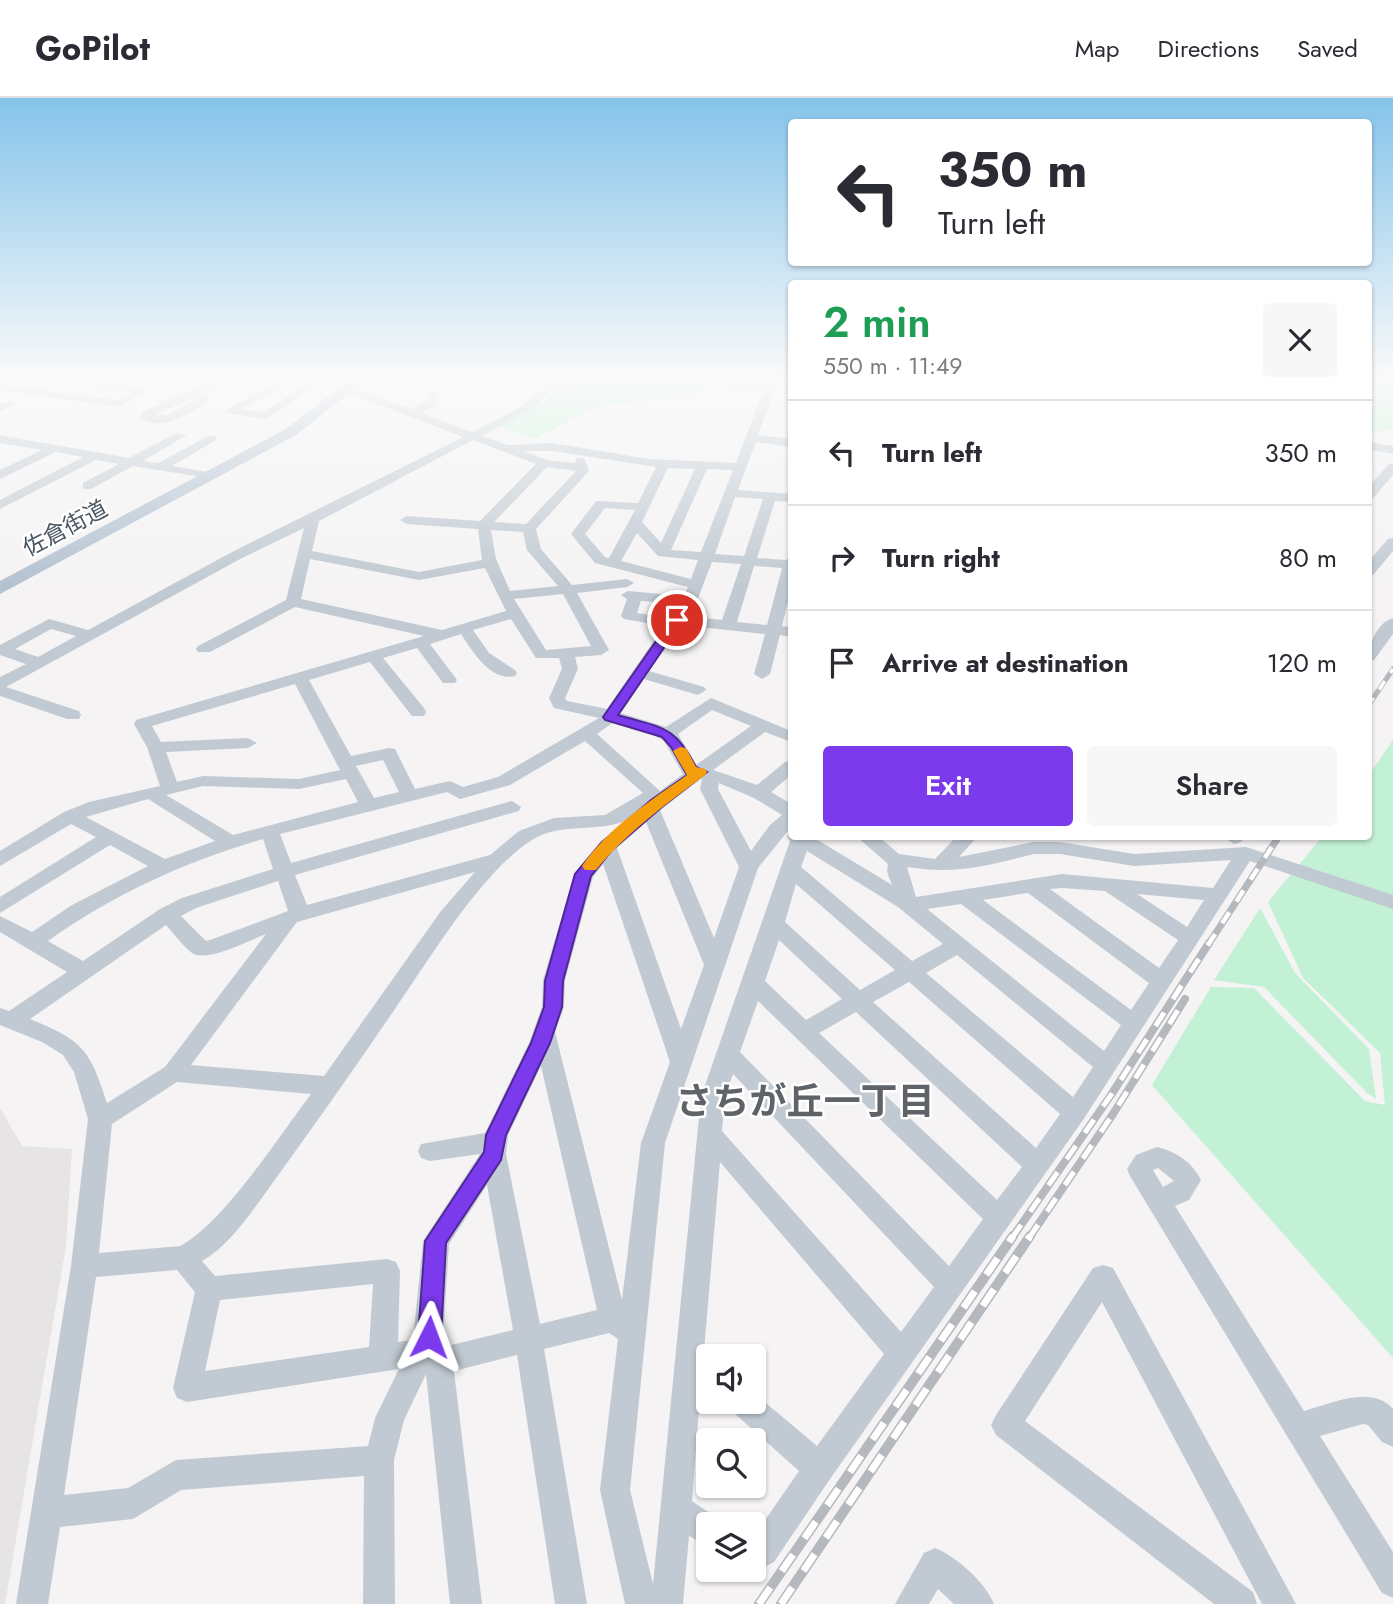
<!DOCTYPE html>
<html lang="en">
<head>
<meta charset="utf-8">
<style>
  :root { --surface:#fff; --page:#f7f7f7; --text:#2b2b33; --muted:#7c7c81; --line:#e1e1e2; --accent:#7c3aed }
  body { margin:0; font-family:Jost,"Noto Sans JP",sans-serif; background:var(--page); color:var(--text); height:100vh; display:flex; flex-direction:column; font-size:26px; white-space:nowrap }
  * { box-sizing:border-box; margin:0 }
  p { font-size:23px; color:var(--muted) }
  .icon { flex:none; width:38px; height:38px; fill:none; stroke:currentColor; stroke-width:2; stroke-linecap:round; stroke-linejoin:round }
  .map { position:relative; flex:1; overflow:hidden }
  .drawer { position:absolute; left:788px; top:182px; width:584px; height:560px; display:flex; flex-direction:column; background:var(--surface); border-radius:7px; box-shadow:0 2px 5px #0004 }
  .drawer>* { flex:none }
  .guide { position:absolute; left:788px; top:21px; width:584px; height:147px; border-radius:7px; box-shadow:0 2px 5px #0004; background:#fff; color:var(--text); overflow:hidden }
  .tools { position:absolute; left:696px; top:1246px; display:grid; gap:14px }
  .tools a { display:grid; place-items:center; width:70px; height:70px; border-radius:7px; background:var(--surface); box-shadow:0 2px 5px #0004; font-size:35px }
  .pin { position:absolute; display:grid; place-items:center; width:60px; height:60px; color:#fff; margin:-30px; border:4px solid #fff; border-radius:50%; box-shadow:0 2px 7px #0007 }
  .me { position:absolute; width:77px; margin:-38px; rotate:3deg; stroke-linejoin:round; filter:drop-shadow(0 0 5px #0008) }
  .turn { display:flex; align-items:center; gap:24px; height:147px; padding:0 35px; font-size:32px }
  .turn .icon { width:91px; height:91px; stroke-width:2.5 }
  .turn b { display:block; font-size:49px; line-height:60px }
  .round { display:grid; place-items:center; flex:none; width:74px; height:74px; border-radius:7px; background:var(--page) }
  .head { display:flex; align-items:center; justify-content:space-between; height:119px; padding:0 35px }
  h1 { font-size:42px; font-weight:600; line-height:52px; color:#1e9e55 }
  .primary-button { display:flex; gap:14px; margin-top:auto; padding:14px 35px }
  .primary-button a { flex:1; height:80px; border-radius:7px; background:var(--accent); color:#fff; font-size:28px; font-weight:600; line-height:80px; text-align:center }
  .primary-button a+a { background:var(--page); color:var(--text) }
  ul { padding:0; list-style:none }
  li { display:flex; align-items:center; gap:21px; height:105px; padding:0 35px; border-top:2px solid var(--line) }
  li div { flex:1 }
  li b { display:block; font-size:26px }
  li em { font-style:normal }
  header { display:flex; align-items:center; gap:42px; box-sizing:border-box; height:98px; padding:0 35px; background:var(--surface); border-bottom:2px solid var(--line) }
  header strong { font-size:33px }
  nav { display:flex; gap:38px; margin-inline-start:auto; font-size:24px }
  .map>svg:first-child { display:block }
  .education { fill:#e6e4e5 }
  .green { fill:#c3f1d5 }
  .lines { fill:none; stroke-linecap:round; stroke-linejoin:round }
  .minor { fill:#c1cad2; fill-rule:evenodd }
  .major { fill:#b3c2d1; fill-rule:evenodd }
  .rail-far3-casing { stroke:#b5b8bd; stroke-width:5 }
  .rail-far2-casing { stroke:#b5b8bd; stroke-width:7 }
  .rail-far1-casing { stroke:#b5b8bd; stroke-width:8 }
  .rail-casing { stroke:#b5b8bd; stroke-width:10 }
  .rail-far3 { stroke:#fff; stroke-width:3.5; stroke-dasharray:10; stroke-linecap:butt }
  .rail-far2 { stroke:#fff; stroke-width:4.5; stroke-dasharray:13; stroke-linecap:butt }
  .rail-far1 { stroke:#fff; stroke-width:5; stroke-dasharray:16; stroke-linecap:butt }
  .rail { stroke:#fff; stroke-width:7; stroke-dasharray:20; stroke-linecap:butt }
  .route { fill:#7c3aed; stroke:#51269a; stroke-width:2 }
  .slow { fill:#f59e0b }
  .labels { text-anchor:middle; stroke-width:5; stroke-linejoin:round; paint-order:stroke }
  .far-street-label { font-size:23px; fill:#4a5661; stroke:#fff }
  .near-neighbourhood-label { font-size:37px; font-weight:bold; fill:#5f6368; stroke:#fff }
</style>
</head>
<body>
<header>
<strong>GoPilot</strong>
<nav><a>Map</a><a>Directions</a><a>Saved</a></nav>
</header>
<div class="map">
<svg width="1393" height="1506" viewBox="0 0 1393 1506">
  <rect width="100%" height="100%" fill="#f5f3f3"/>
  <path class="education" d="M0 1010 22 1048 72 1051 66 1148 5 1506H0Z"/>
  <g class="green">
    <path d="M574 277H703L709 294 592 310 535 341 498 328 548 301Z"/>
    <path d="M1369 282 1393 284V332L1369 334Z"/>
    <path d="M1393 642V1260L1152 987 1211 889 1254 890 1365 1003 1385 1007 1380 955 1303 880 1268 804 1322 739 1368 738 1369 677Z"/>
    <path d="M1260 810 1295 875 1369 951 1376 1001 1367 995 1264 889 1214 882Z"/>
  </g>
  <g class="lines">
    <g class="minor">
      <path d="M32 277H59L144 290 149 293 119 309 0 292V286L117 302 133 295 37 280Z"/>
      <path d="M222 277H296V281L242 311 264 314 321 277H333L266 321 231 316 225 313 277 283 249 284 231 281 199 296 208 298V305C189 315 161 335 140 320L143 314ZM189 301 197 302 167 317H154Z"/>
      <path d="M558 277H570L529 313 482 338 508 347 552 345 649 361 736 365 764 291 728 289 723 286 728 283 767 285 770 277H780L758 337 791 341V349L756 344 738 392 791 396V404L775 403 757 460 785 462 791 460V492L782 528 791 529V539L780 537 770 576 762 581 754 576 765 536 681 527 649 573 704 589 706 592 698 597 644 581 621 615 666 629 711 600 791 633V644L765 634 713 672 757 687 785 664 791 663V677L771 694 791 706V729L758 770 665 1045 630 1392 653 1486 701 999 790 743 787 738 789 734 791 738H811L892 787 887 774 888 766 856 738H878L899 756 935 761 957 738H978L959 759 1034 744H1060L1134 756 1246 749 1393 797V811L1250 763 1083 1022 830 1381 774 1464 754 1475 746 1472H754V1438L799 1373 733 1314 729 1304H754V1295L817 1348 884 1256 720 1064 704 1253 711 1258 709 1289 701 1286 692 1403 720 1422 722 1426H709V1449L689 1438 683 1506H625L600 1392 618 1241 609 1235 544 1251 587 1506H555L517 1257 454 1273 482 1506H450L426 1276 404 1322 394 1362 395 1506H363L364 1378 181 1392 133 1421 60 1429 48 1506H16L71 1168 88 1021 74 974 63 957 42 944 0 927V910L9 913 67 874 0 834V818L32 834 72 807 148 768 110 747 0 815V799L96 739 71 726 0 768V753L64 714 89 704 160 688 147 649 134 626 136 622 424 538 295 509 210 554H198L196 551 198 548 286 502 304 430 242 460 6 589 79 613 81 617 79 621H67L0 598V579L26 566 0 557V547L49 521 88 532 232 454 463 339 343 293V289H351L411 311 426 304 430 293H438L435 308 421 315 472 334 521 309ZM473 342 536 366 480 423 407 418 400 422 407 426 478 431 482 462 419 474 312 453 319 423ZM524 353H552L656 369 638 405 596 403 571 436 595 465 688 489 684 498 628 493 621 497 627 501 621 518 624 521 664 528 607 611 567 603 565 600 578 571 575 559 601 557 609 552 577 495 627 489 634 485 627 481 572 487 541 451 536 431 589 373 584 360H576L575 365 546 362ZM547 369 576 373 526 426 494 424ZM668 370 695 371 661 445 642 424ZM707 371 733 372 701 454 671 452ZM735 399 763 401 744 458 715 456ZM605 410 635 412 609 460 605 459 585 436ZM491 432 523 434 527 452 558 488 510 493 496 461ZM637 435 658 458 698 462 691 481 621 463ZM310 461 419 482 485 470 506 513 442 532 301 501ZM712 464 741 466 722 522 686 518 698 500ZM754 468 782 470 767 527 737 524ZM563 496 591 548 546 552 514 501ZM641 503 679 506 670 520 637 515ZM511 521 536 560H559L562 571 549 600 554 610 599 620 498 679 463 689 450 683 415 691 395 651 389 650 351 658 309 582 370 564 412 618H424L426 614 424 610 383 560 417 550 443 585H455L457 582 430 546 461 536C472 553 491 584 515 578L517 575 515 572 489 555 473 532ZM51 531 76 538 38 559 15 551ZM295 586 340 672 299 681 203 678 177 684 166 654 248 650 257 645 248 640 161 644 152 628ZM712 612 751 628 696 667 678 636ZM615 623 650 635 664 643 683 676 660 693 597 636ZM585 643 643 695 605 717 554 720 519 733 490 757 307 807 295 777 519 713 521 709 512 703 291 765 280 736 447 694 460 701 510 687ZM383 662 399 694 374 700 356 668ZM702 680 700 691 739 769 714 840 660 712ZM346 681 358 704 233 737 166 697 203 688 299 691ZM719 685 754 700 782 717 770 727 751 753 718 691ZM148 701 215 743 165 761 86 719ZM625 723 600 745 574 777 543 882 542 909 529 945 485 1035 421 1046 418 1053 421 1060 430 1063 480 1056 423 1143 413 1242 398 1244 400 1173 396 1164 387 1161 215 1178 202 1163C232 1147 259 1103 279 1076 321 1018 361 961 401 902 434 854 483 773 532 742 560 724 595 735 625 723ZM646 724 704 867 681 931 617 750ZM263 741 273 771 182 800 160 811 83 863 48 843C114 796 185 764 263 741ZM807 753 898 809 943 846 912 863 801 769ZM1034 756H1060L1134 768 1231 762 1213 790 1062 776 916 799 907 769C956 777 987 768 1034 756ZM603 766 670 964 641 1045 622 1202 555 934 564 909 565 882 593 779ZM475 774 441 813 324 978 191 967 297 824ZM278 783 288 813 210 842 206 843 181 818 196 810ZM796 786 895 872 860 892 785 824ZM1062 790 1105 793 1178 842 1159 870 1050 791ZM1028 795 1149 885 1131 912 983 802ZM1137 796 1204 802 1187 829ZM961 806 1121 927 1104 953 927 811ZM166 827C174 836 183 848 192 855 207 865 250 842 266 836L165 969 107 1005C90 951 82 942 30 921ZM779 842 842 901 806 922 765 883ZM957 857 1093 969 1073 999 926 875ZM909 884 1060 1016 1036 1050 873 904ZM758 903 983 1121 949 1168 740 954ZM856 914 1022 1069 997 1102 819 935ZM541 968 597 1212 540 1226 506 1056 508 1037ZM733 976 934 1189 901 1234 722 1033 725 999ZM177 984 311 996C280 1037 223 1126 180 1148L99 1155 112 1026ZM487 1087 513 1232 447 1248 443 1239 449 1146ZM177 1172 195 1194 173 1290 177 1300 187 1304 399 1271 375 1320 368 1348 176 1362 128 1390 64 1397 96 1179ZM373 1186 369 1249 205 1273 220 1202Z"/>
      <path d="M11 302 15 303V307L0 313V306Z"/>
      <path d="M177 335 187 337 143 363 158 365 208 338H216V342L172 368 214 375V381L133 368 91 391H83V385L119 366 96 362 0 411V402L83 359 56 354 0 381V372L42 352 0 345V337L129 360Z"/>
      <path d="M1368 344 1393 348V356L1368 351Z"/>
      <path d="M1393 365V377L1373 400 1368 401V389L1389 366Z"/>
      <path d="M1393 440V453L1373 477 1368 478V464L1388 441Z"/>
      <path d="M1393 520V536L1374 562 1368 564C1368 548 1376 525 1393 520Z"/>
      <path d="M1222 738H1243L1244 740 1241 744 1234 746Z"/>
      <path d="M1157 1049C1177 1054 1192 1064 1201 1082L1189 1102 1175 1108 1304 1313C1331 1306 1371 1286 1393 1311V1349L1382 1344 1368 1327 1363 1326 1320 1338 1393 1454V1500L1382 1495 1130 1078 1127 1071 1136 1057ZM1158 1070 1174 1083 1163 1089 1153 1072Z"/>
      <path d="M1103 1167 1113 1170 1296 1506H1262L1102 1204 1025 1323 1253 1494 1257 1506H1214L996 1337 991 1327 996 1317 1093 1170Z"/>
      <path d="M935 1450C957 1459 985 1484 994 1506H954L938 1491 929 1506H895L924 1455Z"/>
    </g>
    <path class="major" d="M356 277H372L296 337 0 496V483L286 331Z"/>
    <g class="rail-far3-casing">
      <path id="rail-far3" d="M1368 608 1393 571"/>
    </g>
    <g class="rail-far2-casing">
      <path id="rail-far2" d="M1208 847 1279 738"/>
    </g>
    <g class="rail-far1-casing">
      <g id="rail-far1">
        <path d="M1012 1140 1111 997 1209 845"/>
        <path d="M1029 1140 1113 1016 1185 901"/>
      </g>
    </g>
    <g class="rail-casing">
      <g id="rail">
        <path d="M759 1506 1013 1138"/>
        <path d="M781 1506 1030 1138"/>
      </g>
    </g>
    <use href="#rail-far3" class="rail-far3"/>
    <use href="#rail-far2" class="rail-far2"/>
    <use href="#rail-far1" class="rail-far1"/>
    <use href="#rail" class="rail"/>
  </g>
  <linearGradient id="sky" x2="0" y2="1"><stop stop-color="#85c3ea"/><stop offset="0.57" stop-color="#fafafa"/><stop offset="1" stop-color="#fafafa" stop-opacity="0"/></linearGradient>
  <rect width="1393" height="488" fill="url(#sky)"/>
  <path class="route" d="M677 518 683 522 618 617C661 630 674 626 696 669L707 674 662 709 612 752 591 778 563 883 562 909 550 945 506 1037 501 1062 446 1145 441 1239 438 1246 429 1250 421 1246 418 1239 425 1143 484 1054 486 1037 531 945 544 909 545 883 575 776 601 745 651 702 687 677 671 649 662 639 605 622 603 619 673 519Z"/>
  <path class="slow" d="M680 649 686 650 696 669 705 671 707 674 705 677C666 706 627 734 596 772H585L582 768C608 730 650 703 687 677L673 653Z"/>
  <g class="labels">
    <g class="far-street-label">
      <text transform="translate(65 430) rotate(-28)" y="8">佐倉街道</text>
    </g>
    <g class="near-neighbourhood-label">
      <text x="805" y="1016">さちが丘一丁目</text>
    </g>
  </g>
</svg>
<div class="tools">
<a><svg class="icon" aria-label="sound" viewBox="0 0 24 24"><path d="M4 9h4l5-4v14l-5-4H4zM17 9q2 3 0 6"/></svg></a>
<a><svg class="icon" aria-label="search" viewBox="0 0 24 24"><circle cx="10" cy="10" r="6"/><path d="M15 15l6 6"/></svg></a>
<a><svg class="icon" aria-label="layers" viewBox="0 0 24 24"><path d="M12 4l9 5-9 5-9-5zM3 14l9 5 9-5"/></svg></a>
</div>
<div class="pin" style="left:677px;top:522px;background:#d93025"><svg class="icon" aria-label="arrive" viewBox="0 0 24 24"><path d="M6 21V4h12l-3 4 3 4H6"/></svg></div>
<svg class="me" style="left:429px;top:1239px" viewBox="-20 -20 40 40"><path d="M0-17L14 15 0 8-14 15z" fill="#7c3aed" stroke="#fff" stroke-width="4"/></svg>
<div class="guide">
<div class="turn"><svg class="icon" aria-label="left" viewBox="0 0 24 24"><path d="M17 20v-9H6M10 6l-5 5 5 5"/></svg><div><b>350 m</b>Turn left</div></div>
</div>
<section class="drawer">
<div class="head"><div><h1>2 min</h1><p>550 m · 11:49</p></div><a class="round"><svg class="icon" aria-label="close" viewBox="0 0 24 24"><path d="M6 6l12 12M18 6L6 18"/></svg></a></div>
<ul>
<li><svg class="icon" aria-label="left" viewBox="0 0 24 24"><path d="M17 20v-9H6M10 6l-5 5 5 5"/></svg><div><b>Turn left</b></div><em>350 m</em></li>
<li><svg class="icon" aria-label="right" viewBox="0 0 24 24"><path d="M7 20v-9h11M14 6l5 5-5 5"/></svg><div><b>Turn right</b></div><em>80 m</em></li>
<li><svg class="icon" aria-label="arrive" viewBox="0 0 24 24"><path d="M6 21V4h12l-3 4 3 4H6"/></svg><div><b>Arrive at destination</b></div><em>120 m</em></li>
</ul>
<div class="primary-button"><a>Exit</a><a>Share</a></div>
</section>
</div>
</body>
</html>
